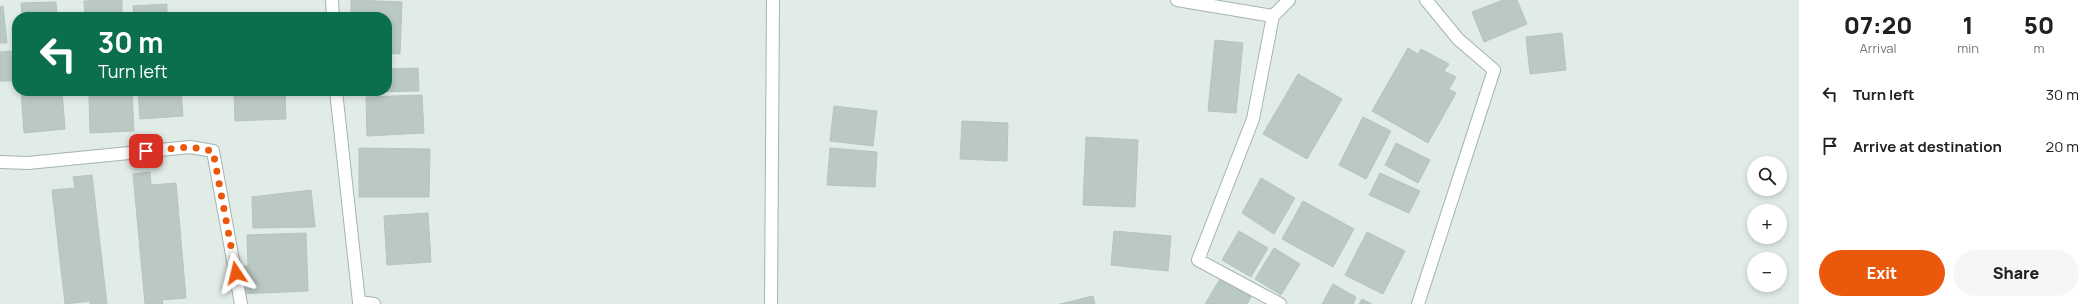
<!DOCTYPE html>
<html lang="en">
<head>
<meta charset="utf-8">
<style>
  :root { --surface:#fff; --page:#f6f6f6; --text:#202124; --muted:#757577; --accent:#ea580c }
  body { margin:0; font-family:Manrope,sans-serif; background:var(--page); color:var(--text); height:100vh; display:flex; flex-direction:column; font-size:15px; white-space:nowrap }
  * { box-sizing:border-box; margin:0 }
  p { font-size:13px; color:var(--muted) }
  .icon { flex:none; width:22px; height:22px; fill:none; stroke:currentColor; stroke-width:2; stroke-linecap:round; stroke-linejoin:round }
  .map { position:relative; flex:1; overflow:hidden }
  .panel { display:flex; flex-direction:column; background:var(--surface); width:300px }
  .panel>* { flex:none }
  .hud { position:absolute; left:12px; top:12px; width:380px; height:84px; border-radius:16px; box-shadow:0 2px 6px #0003; background:#0b6e4f; color:#fff; overflow:hidden }
  .fabs { position:absolute; left:1747px; top:156px; display:grid; gap:8px }
  .fabs a { display:grid; place-items:center; width:40px; height:40px; border-radius:50%; background:var(--surface); box-shadow:0 2px 6px #0003; font-size:20px }
  .pin { position:absolute; display:grid; place-items:center; width:34px; height:34px; color:#fff; margin:-17px; border-radius:8px; box-shadow:0 2px 6px #0006 }
  .me { position:absolute; width:44px; margin:-22px; rotate:350deg; stroke-linejoin:round; filter:drop-shadow(0 0 3px #0008) }
  .turn { display:flex; align-items:center; gap:14px; height:84px; padding:0 20px; font-size:18px }
  .turn .icon { width:52px; height:52px; stroke-width:2.5 }
  .turn b { display:block; font-size:28px; line-height:34px }
  .eta { display:flex; justify-content:space-evenly; align-items:center; height:68px; text-align:center }
  .eta b { font-size:24px; font-weight:800; line-height:28px }
  .primary-button { display:flex; gap:8px; margin-top:auto; padding:8px 20px }
  .primary-button a { flex:1; height:46px; border-radius:24px; background:var(--accent); color:#fff; font-size:16px; font-weight:800; line-height:46px; text-align:center }
  .primary-button a+a { background:var(--page); color:var(--text) }
  ul { padding:0; list-style:none }
  li { display:flex; align-items:center; gap:12px; height:52px; padding:0 20px }
  li div { flex:1 }
  li b { display:block; font-size:15px }
  li em { font-style:normal }
  main { display:flex; flex:1; min-height:0 }
  .map>svg:first-child { display:block }
  .building { fill:#bac9c2; stroke:#b4c5bd }
  .lines { fill:none; stroke-linecap:round; stroke-linejoin:round }
  .minor-casing { stroke:#a5b4ae; stroke-width:14 }
  .minor { stroke:#fff; stroke-width:12 }
  .route { stroke:#ea580c; stroke-width:7; stroke-dasharray:0 12.6 }
</style>
</head>
<body>
<main>
<div class="map">
<svg width="1799" height="304" viewBox="0 0 1799 304">
  <rect width="100%" height="100%" fill="#e2ece7"/>
  <g class="building">
    <path d="M122 0V17H85L84 1Z"/>
    <path d="M351 0 402 2 400 54 387 53V17H351Z"/>
    <path d="M1503 0H1517L1527 24 1484 42 1472 12Z"/>
    <path d="M56 2 57 17H22L21 3Z"/>
    <path d="M167 4V17H134L133 6Z"/>
    <path d="M3 6 7 43H0V7Z"/>
    <path d="M254 13V17H203Z"/>
    <path d="M1562 33 1566 70 1530 74 1526 37Z"/>
    <path d="M1215 40 1243 43 1236 113 1208 111Z"/>
    <path d="M1408 48 1418 54 1421 49 1449 64 1444 71 1456 77 1449 89 1456 93 1428 143 1372 111Z"/>
    <path d="M11 51 12 81H0V52Z"/>
    <path d="M418 68 419 91 363 92 387 91V69Z"/>
    <path d="M1298 74 1342 99 1307 159 1263 134Z"/>
    <path d="M21 91H62L65 129 24 133Z"/>
    <path d="M138 91H181L183 116 140 119Z"/>
    <path d="M285 91 286 119 235 121 234 92Z"/>
    <path d="M132 93 134 131 90 133 89 96Z"/>
    <path d="M422 95 424 133 367 136 366 97Z"/>
    <path d="M834 106 877 111 873 146 830 141Z"/>
    <path d="M1363 117 1391 131 1366 179 1339 165Z"/>
    <path d="M962 121 1008 123 1007 161 960 159Z"/>
    <path d="M1086 137 1138 140 1135 207 1083 205Z"/>
    <path d="M1396 143 1430 160 1418 183 1385 165Z"/>
    <path d="M359 148 430 149 429 197H359Z"/>
    <path d="M830 148 877 152 875 187 827 185Z"/>
    <path d="M150 172 151 185 176 183 186 298 162 300 163 304H145L133 174Z"/>
    <path d="M1380 173 1420 191 1409 213 1369 195Z"/>
    <path d="M92 175 107 304H90V301L65 304 52 190 75 188 73 177Z"/>
    <path d="M1261 178 1295 198 1274 234 1242 213Z"/>
    <path d="M311 190 315 227 253 228 252 197Z"/>
    <path d="M1303 201 1354 229 1333 267 1282 239Z"/>
    <path d="M428 213 431 262 387 265 384 216Z"/>
    <path d="M1114 231 1171 236 1168 271 1111 265Z"/>
    <path d="M1239 231 1268 248 1251 277 1222 260Z"/>
    <path d="M1367 232 1405 251 1383 294 1345 275Z"/>
    <path d="M306 233 308 291 239 294 238 267 248 266 247 235Z"/>
    <path d="M1274 248 1300 264 1281 295 1255 279Z"/>
    <path d="M1220 279 1251 297 1247 304H1205Z"/>
    <path d="M1333 284 1356 297 1353 304H1322Z"/>
    <path d="M1093 296 1095 304H1060Z"/>
    <path d="M1362 299 1372 304H1359Z"/>
  </g>
  <g class="lines">
    <g class="minor-casing">
      <g id="minor">
        <path d="M332 0 333 17"/>
        <path d="M1177 0 1273 16"/>
        <path d="M336 91 359 302 374 304"/>
        <path d="M0 162 28 163 190 147 213 151 241 304"/>
        <path d="M771 304 773 0"/>
        <path d="M1280 304 1198 260 1253 119 1273 16 1289 0"/>
        <path d="M1418 304 1494 70 1458 39 1426 0"/>
      </g>
    </g>
    <use href="#minor" class="minor"/>
  </g>
  <g class="lines">
    <path class="route" d="M146 151 190 147 213 151 236 273"/>
  </g>
</svg>
<div class="fabs">
<a><svg class="icon" aria-label="search" viewBox="0 0 24 24"><circle cx="10" cy="10" r="6"/><path d="M15 15l6 6"/></svg></a>
<a>+</a>
<a>−</a>
</div>
<div class="pin" style="left:146px;top:151px;background:#d93025"><svg class="icon" aria-label="arrive" viewBox="0 0 24 24"><path d="M6 21V4h12l-3 4 3 4H6"/></svg></div>
<svg class="me" style="left:236px;top:273px" viewBox="-20 -20 40 40"><path d="M0-17L14 15 0 8-14 15z" fill="#ea580c" stroke="#fff" stroke-width="4"/></svg>
<div class="hud">
<div class="turn"><svg class="icon" aria-label="left" viewBox="0 0 24 24"><path d="M17 20v-9H6M10 6l-5 5 5 5"/></svg><div><b>30 m</b>Turn left</div></div>
</div>
</div>
<section class="panel">
<div class="eta">
<div><b>07:20</b><p>Arrival</p></div>
<div><b>1</b><p>min</p></div>
<div><b>50</b><p>m</p></div>
</div>
<ul>
<li><svg class="icon" aria-label="left" viewBox="0 0 24 24"><path d="M17 20v-9H6M10 6l-5 5 5 5"/></svg><div><b>Turn left</b></div><em>30 m</em></li>
<li><svg class="icon" aria-label="arrive" viewBox="0 0 24 24"><path d="M6 21V4h12l-3 4 3 4H6"/></svg><div><b>Arrive at destination</b></div><em>20 m</em></li>
</ul>
<div class="primary-button"><a>Exit</a><a>Share</a></div>
</section>
</main>
</body>
</html>
